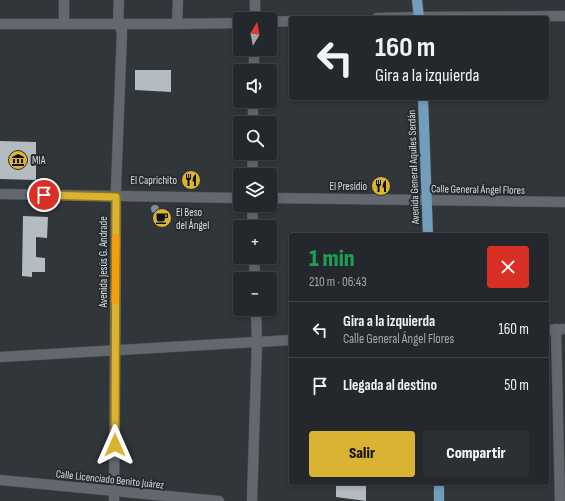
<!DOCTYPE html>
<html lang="es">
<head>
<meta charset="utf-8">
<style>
  :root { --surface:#24282c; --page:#2c3034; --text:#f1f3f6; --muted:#a3a6a9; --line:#414448; --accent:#dbb333 }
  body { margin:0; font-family:"Sofia Sans Condensed",sans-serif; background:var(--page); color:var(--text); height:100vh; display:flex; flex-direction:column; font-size:15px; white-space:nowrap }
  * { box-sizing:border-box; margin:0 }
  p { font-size:13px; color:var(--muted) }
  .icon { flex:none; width:22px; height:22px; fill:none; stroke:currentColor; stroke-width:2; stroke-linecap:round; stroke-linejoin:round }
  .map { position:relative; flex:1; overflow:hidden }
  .details { position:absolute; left:289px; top:233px; width:260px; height:252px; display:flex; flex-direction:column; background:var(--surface); border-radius:4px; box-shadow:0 2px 6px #0003,0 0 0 1px var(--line) }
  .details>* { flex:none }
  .hud { position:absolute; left:289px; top:16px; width:260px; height:84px; border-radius:4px; box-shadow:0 2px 6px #0003,0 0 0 1px var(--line); background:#24282c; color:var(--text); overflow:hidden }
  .needle { width:26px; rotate:10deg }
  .tools { position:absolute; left:233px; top:12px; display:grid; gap:8px }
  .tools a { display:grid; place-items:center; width:44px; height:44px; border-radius:4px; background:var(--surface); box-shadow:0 2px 6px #0003,0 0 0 1px var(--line); font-size:20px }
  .pin { position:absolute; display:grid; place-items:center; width:34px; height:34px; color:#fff; margin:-17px; border:2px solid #fff; border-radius:50%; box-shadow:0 1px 4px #0007 }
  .me { position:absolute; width:44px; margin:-22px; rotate:0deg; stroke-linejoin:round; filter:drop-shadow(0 0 3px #0008) }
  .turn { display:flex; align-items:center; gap:14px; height:84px; padding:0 20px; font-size:18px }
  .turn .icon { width:52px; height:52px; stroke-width:2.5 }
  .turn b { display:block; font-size:28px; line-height:34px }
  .round { display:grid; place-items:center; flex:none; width:42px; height:42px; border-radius:4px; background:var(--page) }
  .summary { display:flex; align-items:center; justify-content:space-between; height:68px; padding:0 20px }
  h1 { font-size:24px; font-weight:800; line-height:30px; color:#1e9e55 }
  .action { display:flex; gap:8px; margin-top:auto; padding:8px 20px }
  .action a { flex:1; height:46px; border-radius:4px; background:var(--accent); color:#111; font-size:16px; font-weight:800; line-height:46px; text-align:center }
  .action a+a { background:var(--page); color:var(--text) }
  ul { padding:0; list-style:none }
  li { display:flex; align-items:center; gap:12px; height:56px; padding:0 20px; border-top:1px solid var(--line) }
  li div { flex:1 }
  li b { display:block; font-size:15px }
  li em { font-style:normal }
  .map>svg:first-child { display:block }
  .building { fill:#b4bcc1 }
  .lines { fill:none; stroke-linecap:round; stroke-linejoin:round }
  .minor-casing { stroke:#4d5256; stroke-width:11 }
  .major-casing { stroke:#4d5256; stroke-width:11 }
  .minor { stroke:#62686e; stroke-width:10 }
  .major { stroke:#729ebe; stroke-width:10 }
  .tree { fill:#7891a4 }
  .route-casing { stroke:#8e7421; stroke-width:10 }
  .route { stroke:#dbb333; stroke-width:7 }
  .slow { stroke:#f59e0b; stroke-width:7 }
  .labels { text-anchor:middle; stroke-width:4; stroke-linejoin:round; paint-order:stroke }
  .poi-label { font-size:11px; fill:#d7dbde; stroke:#262c30; text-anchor:start }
  .street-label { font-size:11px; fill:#d7dbde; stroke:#262c30 }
</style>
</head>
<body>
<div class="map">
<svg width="565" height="501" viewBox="0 0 565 501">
  <rect width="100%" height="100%" fill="#30363a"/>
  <g class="building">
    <path d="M135 70H171V92L135 90Z"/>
    <path d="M0 141 36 142V180L0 179Z"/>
    <path d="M23 216 48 217 47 238 36 237V257L45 258V272H32V277L22 276Z"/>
    <path d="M336 483H366V501L336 497Z"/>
  </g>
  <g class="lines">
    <g class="minor-casing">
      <g id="minor">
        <path d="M64 0V24"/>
        <path d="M377 18 419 17 565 16"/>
        <path d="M255 19V0"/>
        <path d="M270 22 291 21"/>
        <path d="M0 24H177L240 23"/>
        <path d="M177 24 178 0"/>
        <path d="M254 71V49"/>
        <path d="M253 123V101"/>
        <path d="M252 175 253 153"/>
        <path d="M0 194 240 198"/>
        <path d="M270 198 565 202"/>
        <path d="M252 205 253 227"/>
        <path d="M254 257 255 279"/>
        <path d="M556 329 560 501"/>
        <path d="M547 330 565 329"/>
        <path d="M0 357 291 340"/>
        <path d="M0 480 219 501"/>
        <path d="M114 501 116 188 122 31 118 24 119 0"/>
        <path d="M252 501 257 341 256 309"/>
      </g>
    </g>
    <g class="major-casing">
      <g id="major">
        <path d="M417 0 419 18"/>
        <path d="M423 98 428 235"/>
        <path d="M439 483V501"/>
      </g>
    </g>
    <use href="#minor" class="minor"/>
    <use href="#major" class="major"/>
  </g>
  <circle class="tree" cx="155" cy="209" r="4"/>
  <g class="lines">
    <g class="route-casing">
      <path id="route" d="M44 195 116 197 115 445"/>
    </g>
    <use href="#route" class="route"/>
    <path class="slow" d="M115 301 116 237"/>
  </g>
  <defs>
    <g id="museum-disc" transform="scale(1)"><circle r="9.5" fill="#dbb333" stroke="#262c30"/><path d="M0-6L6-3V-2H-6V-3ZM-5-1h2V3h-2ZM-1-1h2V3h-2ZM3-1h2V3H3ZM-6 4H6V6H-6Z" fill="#111"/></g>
    <g id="restaurant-disc" transform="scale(1)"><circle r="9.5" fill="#dbb333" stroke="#262c30"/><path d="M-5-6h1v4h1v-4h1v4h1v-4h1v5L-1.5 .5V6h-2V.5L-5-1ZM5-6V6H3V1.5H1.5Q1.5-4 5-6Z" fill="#111"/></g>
    <g id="cafe-disc" transform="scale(1)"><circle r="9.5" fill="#dbb333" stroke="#262c30"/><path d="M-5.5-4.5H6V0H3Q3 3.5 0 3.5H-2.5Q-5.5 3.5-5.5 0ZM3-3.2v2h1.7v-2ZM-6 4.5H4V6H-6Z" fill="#111"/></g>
  </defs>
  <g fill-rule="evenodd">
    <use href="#museum-disc" x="18" y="160"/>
    <use href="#restaurant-disc" x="191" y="180"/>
    <use href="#restaurant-disc" x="381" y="186"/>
    <use href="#cafe-disc" x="162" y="218"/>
  </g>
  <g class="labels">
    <g class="poi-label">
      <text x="32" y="164">MIA</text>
      <text x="177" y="184" text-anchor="end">El Caprichito</text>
      <text x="367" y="190" text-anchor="end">El Presidio</text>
      <text x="176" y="216">El Beso<tspan x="176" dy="13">del Ángel</tspan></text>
    </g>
    <g class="street-label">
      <text transform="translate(413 167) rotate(-92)" y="4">Avenida General Aquiles Serdán</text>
      <text transform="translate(478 189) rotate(1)" y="4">Calle General Ángel Flores</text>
      <text transform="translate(103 262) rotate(-90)" y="4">Avenida Jesús G. Andrade</text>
      <text transform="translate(110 479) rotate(6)" y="4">Calle Licenciado Benito Juárez</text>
    </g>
  </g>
</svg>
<div class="tools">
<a><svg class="needle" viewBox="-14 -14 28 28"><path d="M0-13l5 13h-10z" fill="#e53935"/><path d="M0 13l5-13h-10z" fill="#a3a6a9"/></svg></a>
<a><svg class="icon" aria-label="sound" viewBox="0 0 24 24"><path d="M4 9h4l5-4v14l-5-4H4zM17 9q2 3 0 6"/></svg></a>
<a><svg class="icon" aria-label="search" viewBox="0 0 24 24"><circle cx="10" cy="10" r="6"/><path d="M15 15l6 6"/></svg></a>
<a><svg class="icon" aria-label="layers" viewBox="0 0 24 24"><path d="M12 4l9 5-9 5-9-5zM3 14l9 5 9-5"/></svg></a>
<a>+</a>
<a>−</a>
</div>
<div class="pin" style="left:44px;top:195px;background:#d93025"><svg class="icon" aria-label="arrive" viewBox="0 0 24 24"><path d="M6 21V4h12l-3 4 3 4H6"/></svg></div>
<svg class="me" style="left:115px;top:445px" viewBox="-20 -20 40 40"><path d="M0-17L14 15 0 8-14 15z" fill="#dbb333" stroke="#fff" stroke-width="4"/></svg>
<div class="hud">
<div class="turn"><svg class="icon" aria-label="left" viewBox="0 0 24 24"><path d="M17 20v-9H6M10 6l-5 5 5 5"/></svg><div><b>160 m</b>Gira a la izquierda</div></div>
</div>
<section class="details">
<div class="summary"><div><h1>1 min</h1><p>210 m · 06:43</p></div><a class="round" style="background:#d93025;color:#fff"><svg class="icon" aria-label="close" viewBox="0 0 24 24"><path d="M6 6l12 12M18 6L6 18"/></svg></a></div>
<ul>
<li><svg class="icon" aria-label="left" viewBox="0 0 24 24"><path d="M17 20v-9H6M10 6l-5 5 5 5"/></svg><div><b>Gira a la izquierda</b><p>Calle General Ángel Flores</p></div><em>160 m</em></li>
<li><svg class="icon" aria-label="arrive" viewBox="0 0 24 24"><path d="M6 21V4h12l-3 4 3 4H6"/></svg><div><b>Llegada al destino</b></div><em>50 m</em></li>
</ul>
<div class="action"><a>Salir</a><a>Compartir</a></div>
</section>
</div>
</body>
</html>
